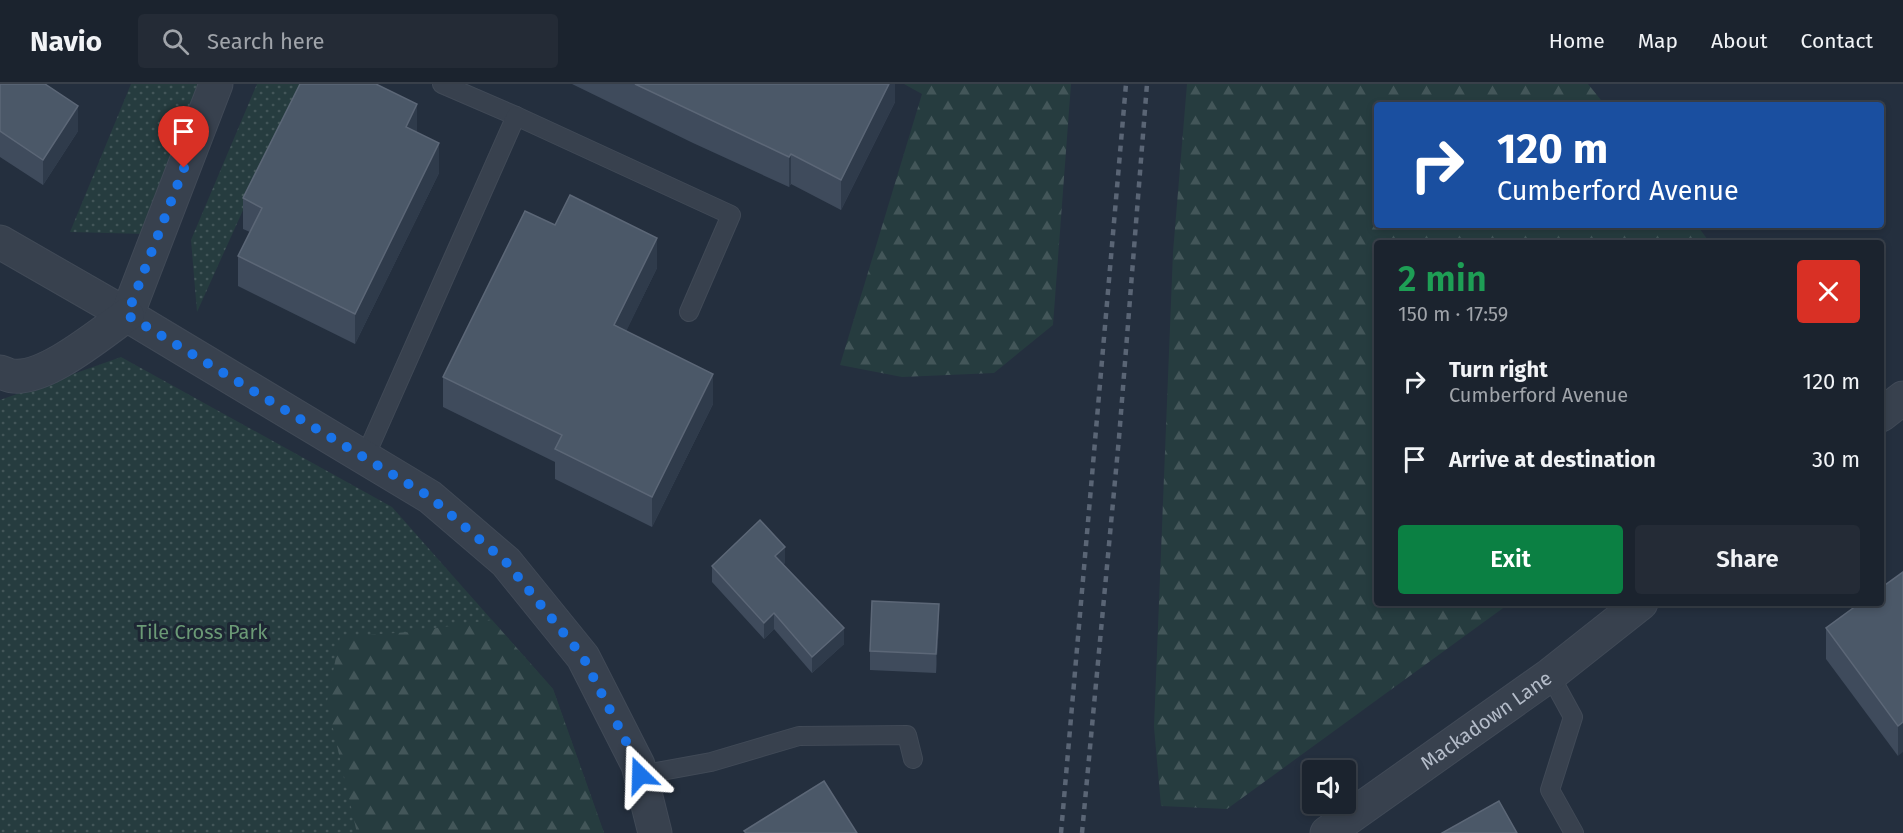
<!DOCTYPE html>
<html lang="en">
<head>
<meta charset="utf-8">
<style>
  :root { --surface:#1b232e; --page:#242b36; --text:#f1f3f6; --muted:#a0a4aa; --line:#39404a; --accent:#0b8043 }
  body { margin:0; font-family:"Fira Sans",sans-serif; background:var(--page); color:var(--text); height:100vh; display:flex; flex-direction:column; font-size:22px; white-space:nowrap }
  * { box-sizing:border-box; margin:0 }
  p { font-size:20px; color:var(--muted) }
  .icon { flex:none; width:33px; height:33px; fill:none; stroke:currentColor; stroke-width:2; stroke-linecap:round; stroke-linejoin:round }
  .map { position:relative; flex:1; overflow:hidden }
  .side { position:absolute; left:1374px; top:156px; width:510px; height:366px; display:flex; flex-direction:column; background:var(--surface); border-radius:6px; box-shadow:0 3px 9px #0003,0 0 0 2px var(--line) }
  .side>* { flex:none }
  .top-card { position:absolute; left:1374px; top:18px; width:510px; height:126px; border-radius:6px; box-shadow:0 3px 9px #0003,0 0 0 2px var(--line); background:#1a4fa0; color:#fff; overflow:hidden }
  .fabs { position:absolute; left:1302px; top:676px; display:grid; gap:12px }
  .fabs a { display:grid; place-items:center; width:54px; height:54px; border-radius:6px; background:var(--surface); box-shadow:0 3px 9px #0003,0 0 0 2px var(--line); font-size:30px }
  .pin { position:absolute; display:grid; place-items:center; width:51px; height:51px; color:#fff; margin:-62px -26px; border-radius:50% 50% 50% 0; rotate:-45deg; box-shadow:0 0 6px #0007 }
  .pin .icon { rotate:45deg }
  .me { position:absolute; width:66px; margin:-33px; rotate:338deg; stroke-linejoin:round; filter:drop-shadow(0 0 4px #0008) }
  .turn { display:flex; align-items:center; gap:21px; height:126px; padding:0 24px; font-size:27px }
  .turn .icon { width:78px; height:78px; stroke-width:2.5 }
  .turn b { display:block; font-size:42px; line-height:51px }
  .round { display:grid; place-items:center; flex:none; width:63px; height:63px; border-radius:6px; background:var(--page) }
  .head { display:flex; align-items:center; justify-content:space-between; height:102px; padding:0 24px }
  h1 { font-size:36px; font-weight:600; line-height:45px; color:#1e9e55 }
  .action { display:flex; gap:12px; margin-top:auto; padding:12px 24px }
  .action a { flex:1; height:69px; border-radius:6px; background:var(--accent); color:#fff; font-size:24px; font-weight:600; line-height:69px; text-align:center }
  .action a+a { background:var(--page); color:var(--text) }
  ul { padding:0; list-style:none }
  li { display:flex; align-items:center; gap:18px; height:78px; padding:0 24px }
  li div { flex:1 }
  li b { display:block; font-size:22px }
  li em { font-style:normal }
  header { display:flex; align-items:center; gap:36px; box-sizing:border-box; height:84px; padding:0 30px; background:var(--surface); border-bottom:2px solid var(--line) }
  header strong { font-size:28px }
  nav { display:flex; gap:33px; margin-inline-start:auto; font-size:21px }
  .search { width:420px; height:54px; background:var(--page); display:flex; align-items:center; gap:15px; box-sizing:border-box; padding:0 21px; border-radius:6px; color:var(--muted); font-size:22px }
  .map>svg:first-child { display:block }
  .grass { fill:url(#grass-dots) }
  .forest { fill:url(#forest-firs) }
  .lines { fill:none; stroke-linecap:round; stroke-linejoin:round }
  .lane-casing { stroke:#414a57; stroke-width:20 }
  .street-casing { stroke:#414a57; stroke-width:35 }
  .lane { stroke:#38414e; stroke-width:18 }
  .street { stroke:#38414e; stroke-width:33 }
  .rail { stroke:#5a6575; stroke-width:4.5; stroke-dasharray:6 6; stroke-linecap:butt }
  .wall { fill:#3f4b5c }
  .shaded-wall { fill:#2f3b4b }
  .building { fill:#4b5868; stroke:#5c6777; stroke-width:1.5 }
  .route { stroke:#1a73e8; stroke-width:10; stroke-dasharray:0 18 }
  .labels { text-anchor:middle; stroke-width:6; stroke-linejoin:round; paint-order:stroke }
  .park-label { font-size:20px; fill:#6b9a76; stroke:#1d2633 }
  .street-label { font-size:20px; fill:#b4bcc9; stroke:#1d2633 }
</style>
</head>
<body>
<header>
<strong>Navio</strong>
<div class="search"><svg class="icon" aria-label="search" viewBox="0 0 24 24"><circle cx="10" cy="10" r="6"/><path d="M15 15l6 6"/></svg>Search here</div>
<nav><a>Home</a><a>Map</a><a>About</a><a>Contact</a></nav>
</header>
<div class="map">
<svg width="1903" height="749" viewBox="0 0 1903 749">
  <defs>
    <pattern id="grass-dots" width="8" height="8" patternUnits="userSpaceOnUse" patternTransform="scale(1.5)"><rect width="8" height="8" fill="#263c3f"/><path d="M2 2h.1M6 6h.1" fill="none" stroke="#435659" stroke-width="1.8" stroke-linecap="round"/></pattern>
    <pattern id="forest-firs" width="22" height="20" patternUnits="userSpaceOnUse" patternTransform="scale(1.5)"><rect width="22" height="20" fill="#263c3f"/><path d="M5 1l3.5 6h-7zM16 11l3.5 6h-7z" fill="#435659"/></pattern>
  </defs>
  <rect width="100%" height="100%" fill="#242f3e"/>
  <g class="grass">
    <path d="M131 0H199L145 150 70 148Z"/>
    <path d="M257 0H300L197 228 191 156Z"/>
    <path d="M121 273 392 423 553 605 604 749H0V316Z"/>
  </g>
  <g class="forest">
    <path d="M904 0H1071L1053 241 994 289 902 293 840 281 922 10Z"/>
    <path d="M1187 0H1588L1605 21H1377V141H1697L1710 159H1377V519H1510L1227 725 1161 722 1154 643 1173 168Z"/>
    <path d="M492 536 553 605 604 749H357L327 618 340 553 409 548Z"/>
  </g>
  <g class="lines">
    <g class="lane-casing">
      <g id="lane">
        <path d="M442 0 516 32"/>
        <path d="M365 373 516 32 731 131 689 228"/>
        <path d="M1550 591 1573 633 1550 706 1574 749"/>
        <path d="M640 691 711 678 799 652 907 651 913 675"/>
      </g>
    </g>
    <g class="street-casing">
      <g id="street">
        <path d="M0 158 127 231 430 413 506 478 583 573 638 681 655 749"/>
        <path d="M127 231 216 0"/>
        <path d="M0 288C4 289 9 292 13 292 46 296 101 249 127 231"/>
        <path d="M1881 331 1903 314"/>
        <path id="s1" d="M1327 749 1550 591 1641 519"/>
      </g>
    </g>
    <use href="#lane" class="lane"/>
    <use href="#street" class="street"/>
    <g class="rail">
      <path d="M1061 749 1126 0"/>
      <path d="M1082 749 1119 354 1147 0"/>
    </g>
  </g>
  <g class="wall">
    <path d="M0 0 78 47 43 101 0 73Z"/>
    <path d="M572 0H895V18L841 126 791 100 789 103 693 59Z"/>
    <path d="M417 48 439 89 355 260 238 202V172L250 148 243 145V114Z"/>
    <path d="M555 141 657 184 626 247 713 320 652 443 555 395V378L443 323V293Z"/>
    <path d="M785 479 783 480 844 560 812 589 774 545 764 555 712 498V482Z"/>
    <path d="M1903 488 1898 672 1826 575V544Z"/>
    <path d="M939 539 936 589 870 586V567Z"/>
  </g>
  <g class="shaded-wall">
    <path d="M889 0H895V18L841 126V96Z"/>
    <path d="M417 20V50L406 43Z"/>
    <path d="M78 22V47L43 101V76Z"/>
    <path d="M439 59V89L355 260V230Z"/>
    <path d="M791 70V100L789 103V73Z"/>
    <path d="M657 154V184L614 272V241Z"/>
    <path d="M713 290V320L652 443V413Z"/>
    <path d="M785 463V479L775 488V472Z"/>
    <path d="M939 520V539L936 589V570Z"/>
    <path d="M774 529V545L764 555V539Z"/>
    <path d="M844 544V560L812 589V573Z"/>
    <path d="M1903 638V668L1898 672V642Z"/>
  </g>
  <g class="building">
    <path d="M0 0H45L78 22 43 76 0 47Z"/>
    <path d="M300 0H376L417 20 406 43 439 59 355 230 238 172 262 124 243 114Z"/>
    <path d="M635 0H889L841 96 791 70 789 73Z"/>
    <path d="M570 111 657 154 614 241 713 290 652 413 555 365 562 351 443 293 525 127 555 141Z"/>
    <path d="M760 436 785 463 775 472 844 544 812 573 774 529 764 539 712 482Z"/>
    <path d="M1903 488V638L1898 642 1826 544 1860 519H1881V504Z"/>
    <path d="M872 517 939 520 936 570 870 567Z"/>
    <path d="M824 697 857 749H746L744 747Z"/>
    <path d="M1499 717 1517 749H1442Z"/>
  </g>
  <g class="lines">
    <path class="route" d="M184 84 127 231 430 413 506 478 583 573 638 681 640 691"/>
  </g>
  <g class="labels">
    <g class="park-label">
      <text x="202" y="555">Tile Cross Park</text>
    </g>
    <g class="street-label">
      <text dy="7" stroke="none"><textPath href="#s1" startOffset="195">Mackadown Lane</textPath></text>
    </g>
  </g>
</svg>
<div class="fabs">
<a><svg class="icon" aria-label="sound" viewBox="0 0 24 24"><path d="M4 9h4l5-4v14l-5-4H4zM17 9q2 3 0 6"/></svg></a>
</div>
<div class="pin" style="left:184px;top:84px;background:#d93025"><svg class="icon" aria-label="arrive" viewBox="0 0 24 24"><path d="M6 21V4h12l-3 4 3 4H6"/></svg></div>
<svg class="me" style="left:640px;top:691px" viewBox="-20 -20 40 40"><path d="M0-17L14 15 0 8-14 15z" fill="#1a73e8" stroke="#fff" stroke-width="4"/></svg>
<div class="top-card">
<div class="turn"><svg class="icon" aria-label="right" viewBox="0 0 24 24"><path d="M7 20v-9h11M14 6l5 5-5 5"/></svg><div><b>120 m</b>Cumberford Avenue</div></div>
</div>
<section class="side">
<div class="head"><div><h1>2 min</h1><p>150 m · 17:59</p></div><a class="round" style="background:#d93025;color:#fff"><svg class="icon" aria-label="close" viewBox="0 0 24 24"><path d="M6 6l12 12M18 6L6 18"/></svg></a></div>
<ul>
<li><svg class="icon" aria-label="right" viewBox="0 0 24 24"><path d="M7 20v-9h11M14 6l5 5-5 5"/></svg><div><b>Turn right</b><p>Cumberford Avenue</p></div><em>120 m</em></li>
<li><svg class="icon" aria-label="arrive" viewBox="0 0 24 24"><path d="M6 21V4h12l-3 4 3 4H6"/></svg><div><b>Arrive at destination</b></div><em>30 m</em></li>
</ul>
<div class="action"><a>Exit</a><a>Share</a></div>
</section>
</div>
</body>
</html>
